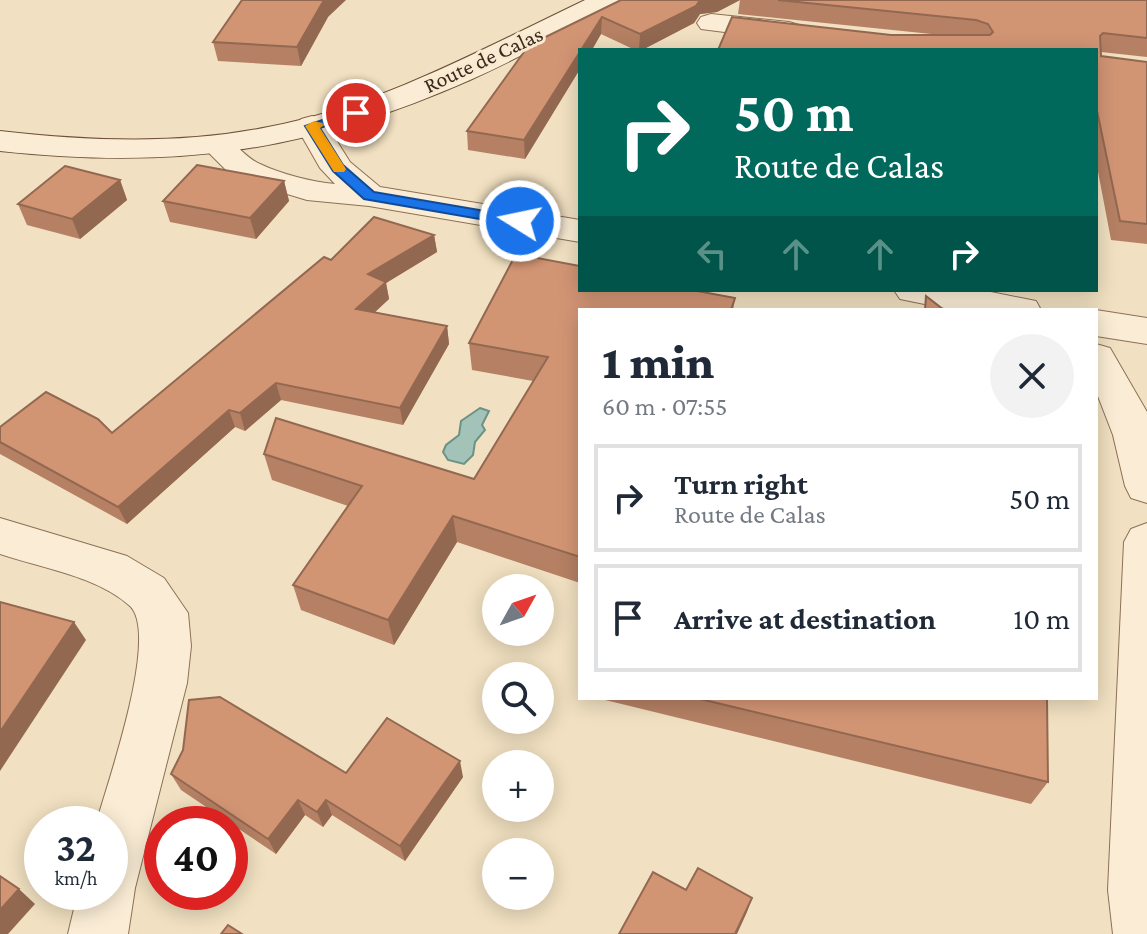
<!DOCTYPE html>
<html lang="en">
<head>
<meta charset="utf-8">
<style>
  :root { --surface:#fff; --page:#f2f2f3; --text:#1f2937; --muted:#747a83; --line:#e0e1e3 }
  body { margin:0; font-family:"Crimson Pro",serif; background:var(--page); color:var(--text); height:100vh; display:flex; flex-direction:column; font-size:30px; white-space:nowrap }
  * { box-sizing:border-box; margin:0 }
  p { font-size:26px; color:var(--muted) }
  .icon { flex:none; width:44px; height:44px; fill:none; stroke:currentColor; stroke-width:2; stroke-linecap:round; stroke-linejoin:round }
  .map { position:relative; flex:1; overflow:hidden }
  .details { position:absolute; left:578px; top:308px; width:520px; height:392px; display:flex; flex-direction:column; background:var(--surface); border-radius:0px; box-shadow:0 4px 20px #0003 }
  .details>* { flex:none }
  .hud { position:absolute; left:578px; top:48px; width:520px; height:244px; border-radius:0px; box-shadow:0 4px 20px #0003; background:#00695c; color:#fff; overflow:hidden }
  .needle { width:52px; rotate:50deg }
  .fabs { position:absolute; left:482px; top:574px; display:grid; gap:16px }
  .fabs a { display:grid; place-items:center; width:72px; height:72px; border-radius:50%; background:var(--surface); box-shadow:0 4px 20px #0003; font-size:40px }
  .speed { position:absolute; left:24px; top:806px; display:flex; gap:16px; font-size:40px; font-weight:700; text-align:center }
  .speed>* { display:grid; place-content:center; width:104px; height:104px; border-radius:50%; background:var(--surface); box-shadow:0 4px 20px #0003; line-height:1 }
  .speed small { font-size:20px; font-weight:400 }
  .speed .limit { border:12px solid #d22; background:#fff; color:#111 }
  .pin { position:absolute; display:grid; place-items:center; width:68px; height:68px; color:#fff; margin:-34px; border:4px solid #fff; border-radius:50%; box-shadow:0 2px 8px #0007 }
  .me { position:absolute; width:88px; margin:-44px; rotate:280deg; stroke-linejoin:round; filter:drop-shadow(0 0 6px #0008) }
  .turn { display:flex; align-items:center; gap:28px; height:168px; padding:0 24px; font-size:36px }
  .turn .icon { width:104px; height:104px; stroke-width:2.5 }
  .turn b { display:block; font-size:56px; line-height:68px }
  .lanes { display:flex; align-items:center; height:76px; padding:0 24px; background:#0003; justify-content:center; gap:40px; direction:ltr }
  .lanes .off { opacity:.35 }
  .round { display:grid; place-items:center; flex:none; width:84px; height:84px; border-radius:42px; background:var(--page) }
  .summary { display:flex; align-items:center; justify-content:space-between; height:136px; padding:0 24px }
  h1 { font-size:48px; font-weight:800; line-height:60px }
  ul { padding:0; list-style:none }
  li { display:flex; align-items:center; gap:24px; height:108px; margin:0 16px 12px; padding:0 8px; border:4px solid var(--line); border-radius:0px }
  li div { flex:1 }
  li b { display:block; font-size:30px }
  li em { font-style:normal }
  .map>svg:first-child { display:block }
  .water { fill:#a4c3b8; stroke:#6a9286; stroke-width:2 }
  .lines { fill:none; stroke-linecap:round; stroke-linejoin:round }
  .minor-casing { stroke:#8c7057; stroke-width:2 }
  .tertiary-casing { stroke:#8c7057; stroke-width:2 }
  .secondary-casing { stroke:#6e513a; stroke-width:2 }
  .minor { fill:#fbedd5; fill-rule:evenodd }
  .tertiary { fill:#fbedd5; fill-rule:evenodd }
  .secondary { fill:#fbedd5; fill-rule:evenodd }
  .wall { fill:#b58064 }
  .shaded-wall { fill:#936851 }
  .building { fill:#d29574; stroke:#936851; stroke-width:2 }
  .route { fill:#1a73e8; stroke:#114b97; stroke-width:2 }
  .slow { fill:#f59e0b }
  .labels { text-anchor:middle; stroke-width:6; stroke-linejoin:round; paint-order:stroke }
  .far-street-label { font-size:22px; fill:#3b291d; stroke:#f8ead1 }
</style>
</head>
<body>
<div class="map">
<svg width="1147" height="934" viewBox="0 0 1147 934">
  <rect width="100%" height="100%" fill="#f1e0c1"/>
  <path class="water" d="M480 408 489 411 482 425 485 430 475 442 473 455 464 464 448 460 443 452 446 445 459 435 461 421Z"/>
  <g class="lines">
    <g class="minor-casing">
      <g id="minor">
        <path d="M711 14 789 22 799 25 803 31 799 37 789 40 701 29 697 23 701 17Z"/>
        <path d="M1096 344 1110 348 1147 412V503L1131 498 1125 486 1113 435 1096 391Z"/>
        <path d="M0 518 127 556 164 578 188 613 191 646 187 683 135 888 128 934H68L78 892H110V824H96C107 784 160 635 130 606 97 576 41 568 0 554Z"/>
        <path d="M1147 523V934H1113L1108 890 1124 542 1131 529Z"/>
      </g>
    </g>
    <g class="tertiary-casing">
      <g id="tertiary">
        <path d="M312 116 323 119 350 162 380 187 580 220V242L369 206 307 200 234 178 201 145 205 138C233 131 238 154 260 164 281 174 312 182 335 184L320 168 296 126 301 119Z"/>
        <path d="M894 290H981L1036 301 1041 310H954L900 299Z"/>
        <path d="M1096 310 1147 318V344L1096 336Z"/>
      </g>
    </g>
    <g class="secondary-casing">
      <path id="secondary" d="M585 0H621L617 6C568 30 520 58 470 80 307 152 177 170 0 151V131C89 141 180 145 268 127 382 105 482 49 585 0Z"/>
    </g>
    <use href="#minor" class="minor"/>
    <use href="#tertiary" class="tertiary"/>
    <use href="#secondary" class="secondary"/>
  </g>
  <g class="wall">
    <path d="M621 0H1147V57L1101 52V56L1147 62V244L1111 240 1096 161V50L891 35H941L738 14 740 0 717 12 700 14 694 23 642 50H635L601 34 525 159 468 150 467 131Z"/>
    <path d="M328 17 301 66 218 61 213 42Z"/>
    <path d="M120 180 127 200 80 239 27 225 18 204Z"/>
    <path d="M284 181 289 201 256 239 170 222 163 201Z"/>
    <path d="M434 235 437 252 386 283 389 299 375 312 447 326 449 344 403 425 281 400 245 431 235 427 127 524 0 454V427L112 433 331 260Z"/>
    <path d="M580 290 735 298 733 310H580V583L457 542 394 645 301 610 293 585 348 506 272 480 264 454 474 479 533 381 472 370 469 343Z"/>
    <path d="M597 698H1047L1048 782 1031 804Z"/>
    <path d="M346 773 463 777 405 861 332 815 323 827 305 815 276 854 181 790 171 774Z"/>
  </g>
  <g class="shaded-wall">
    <path d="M324 0H346L328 17 301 66 297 47Z"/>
    <path d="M700 0H740L717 12 700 14 694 23 642 50H639L640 34Z"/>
    <path d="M602 17 601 34 592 50H581Z"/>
    <path d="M580 51V69L525 159 524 140Z"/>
    <path d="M120 180 127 200 80 239 72 219Z"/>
    <path d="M284 181 289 201 256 239 250 218Z"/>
    <path d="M434 235 437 252 386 283 389 299 360 326 356 309 368 274Z"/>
    <path d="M447 326 449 344 403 425 400 408Z"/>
    <path d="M276 383 281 400 245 431 240 413Z"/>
    <path d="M229 410 235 427 127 524 118 507Z"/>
    <path d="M453 516 457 542 394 645 388 620Z"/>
    <path d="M74 622 86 640 0 771V732Z"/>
    <path d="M460 761 463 777 405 861 400 846Z"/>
    <path d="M298 800 305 815 276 854 268 839Z"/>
    <path d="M326 800 332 815 323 827 317 812Z"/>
    <path d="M19 889 35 904 8 934H0V910Z"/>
    <path d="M752 898 747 912 737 934H735Z"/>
  </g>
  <g class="building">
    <path d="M242 0H324L297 47 213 42Z"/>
    <path d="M621 0H700L696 6 640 34 602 17 524 140 467 131 529 45Z"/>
    <path d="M778 0H1147V38L1103 33 1100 36 1101 56 1147 62V224L1120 221 1096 106V50H718L732 17 891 35H990L993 32 988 24 976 20Z"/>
    <path d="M197 165 284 181 250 218 163 201Z"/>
    <path d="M65 166 120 180 72 219 18 204Z"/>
    <path d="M374 217 434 235 368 274 386 282 356 309 447 326 400 408 276 383 240 413 229 410 118 507 0 442V427L46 392 98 419 112 433 324 257 331 260Z"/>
    <path d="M516 254 580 266V290H692L735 298 731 310H580V557L453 516 388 620 293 585 362 486 264 454 276 418 474 479 548 357 469 343Z"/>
    <path d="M926 296 944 310H925Z"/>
    <path d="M0 602 74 622 0 732Z"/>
    <path d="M220 697 346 773 387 718 460 761 400 846 326 800 317 812 298 800 268 839 171 774 183 750 189 700Z"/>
    <path d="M696 698H1047L1048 782Z"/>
    <path d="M698 868 752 898 735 934H619L653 872 686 890Z"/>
    <path d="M0 876 19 889 0 910Z"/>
    <path d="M228 925 242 934H221Z"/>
  </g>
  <path class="route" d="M351 110 362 113 320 128 343 165 374 192 520 217 527 221 520 226 364 199 333 171 305 126Z"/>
  <path class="slow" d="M314 121 326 124 320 128 346 169 344 172H334L305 126Z"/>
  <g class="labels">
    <g class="far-street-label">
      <text transform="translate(483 59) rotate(-25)" y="8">Route de Calas</text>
    </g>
  </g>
</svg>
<div class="fabs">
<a><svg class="needle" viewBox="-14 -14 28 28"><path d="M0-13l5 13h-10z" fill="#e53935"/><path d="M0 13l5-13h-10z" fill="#747a83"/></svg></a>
<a><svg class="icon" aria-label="search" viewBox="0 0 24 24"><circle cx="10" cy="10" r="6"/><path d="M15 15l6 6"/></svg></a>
<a>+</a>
<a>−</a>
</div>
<div class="speed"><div>32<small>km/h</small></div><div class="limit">40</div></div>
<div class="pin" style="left:356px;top:113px;background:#d93025"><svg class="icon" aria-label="arrive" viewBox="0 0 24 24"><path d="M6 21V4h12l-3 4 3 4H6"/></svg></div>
<svg class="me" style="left:520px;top:221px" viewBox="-20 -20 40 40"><circle r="17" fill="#1a73e8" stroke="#fff" stroke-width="3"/><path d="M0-11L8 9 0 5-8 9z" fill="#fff"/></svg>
<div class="hud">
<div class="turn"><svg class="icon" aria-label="right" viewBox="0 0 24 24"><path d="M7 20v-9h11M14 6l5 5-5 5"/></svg><div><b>50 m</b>Route de Calas</div></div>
<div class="lanes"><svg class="icon off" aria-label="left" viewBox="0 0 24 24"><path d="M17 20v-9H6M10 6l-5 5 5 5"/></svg><svg class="icon off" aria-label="ahead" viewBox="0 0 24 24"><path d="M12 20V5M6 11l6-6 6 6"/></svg><svg class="icon off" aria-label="ahead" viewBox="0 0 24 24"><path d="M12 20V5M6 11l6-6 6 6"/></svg><svg class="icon" aria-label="right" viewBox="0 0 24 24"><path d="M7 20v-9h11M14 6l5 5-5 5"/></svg></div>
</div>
<section class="details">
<div class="summary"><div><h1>1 min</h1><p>60 m · 07:55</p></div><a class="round"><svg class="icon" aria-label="close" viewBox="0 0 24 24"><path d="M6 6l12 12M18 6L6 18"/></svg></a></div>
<ul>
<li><svg class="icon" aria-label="right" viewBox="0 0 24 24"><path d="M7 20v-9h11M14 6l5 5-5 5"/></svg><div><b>Turn right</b><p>Route de Calas</p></div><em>50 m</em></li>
<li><svg class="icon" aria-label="arrive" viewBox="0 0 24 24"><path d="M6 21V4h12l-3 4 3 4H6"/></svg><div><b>Arrive at destination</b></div><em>10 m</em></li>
</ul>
</section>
</div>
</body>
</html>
